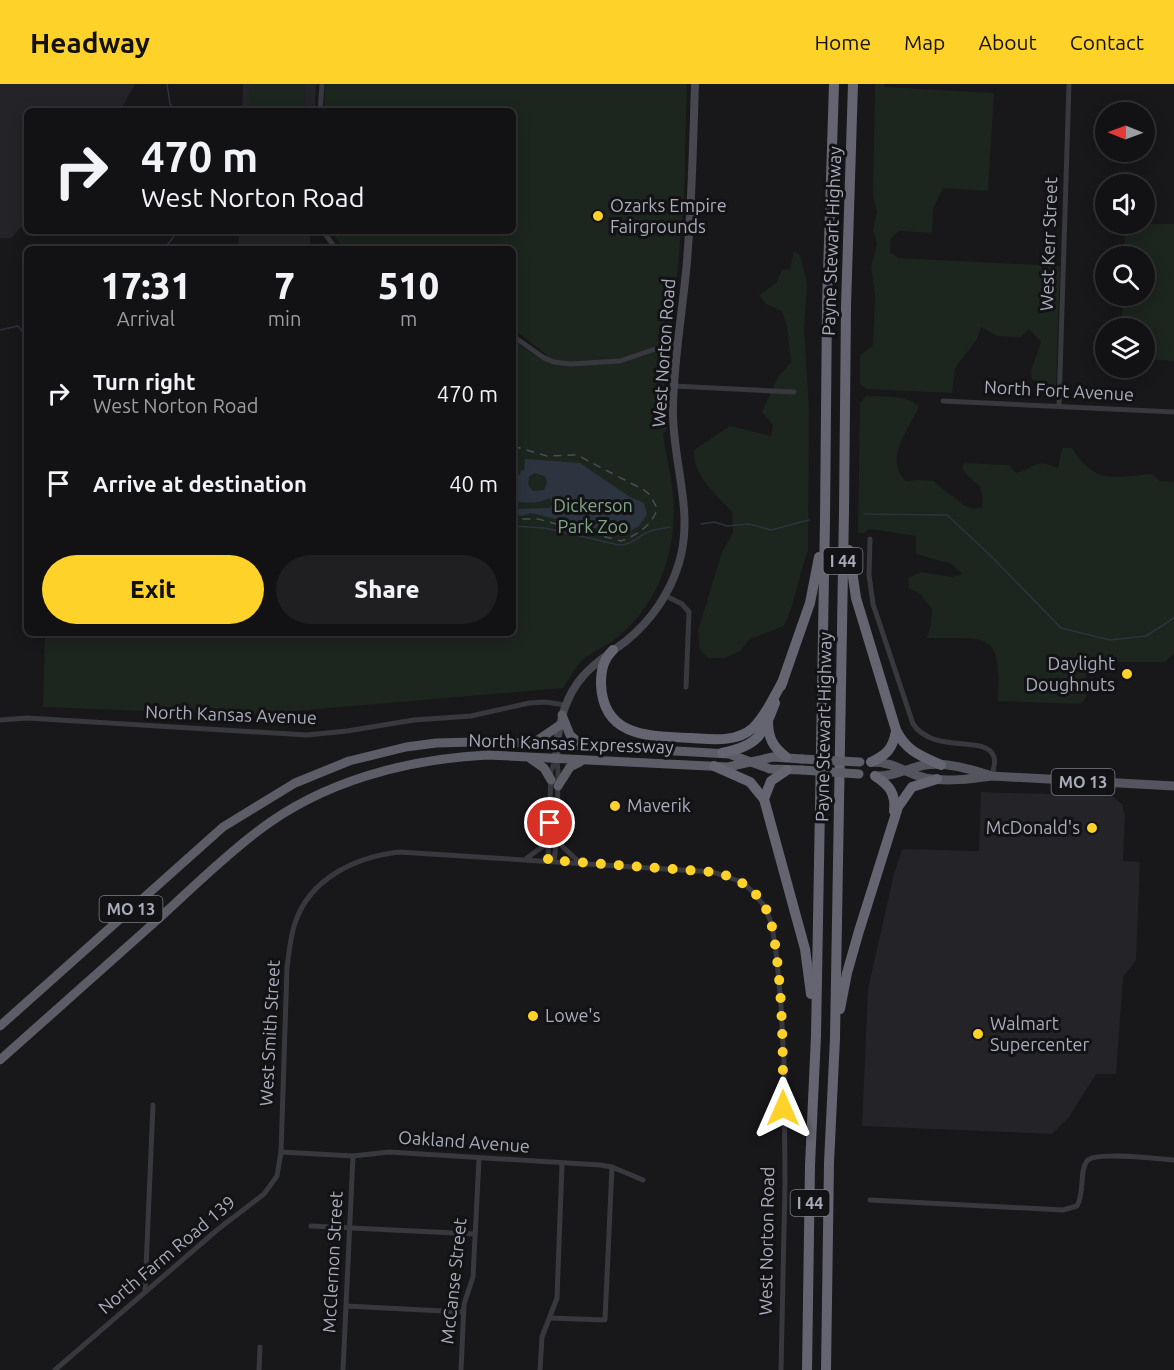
<!DOCTYPE html>
<html lang="en">
<head>
<meta charset="utf-8">
<style>
  :root { --surface:#121114; --page:#1f1f22; --text:#f1f3f6; --muted:#9c9da0; --line:#313134; --accent:#ffd22a }
  body { margin:0; font-family:Ubuntu,sans-serif; background:var(--page); color:var(--text); height:100vh; display:flex; flex-direction:column; font-size:22px; white-space:nowrap }
  * { box-sizing:border-box; margin:0 }
  p { font-size:20px; color:var(--muted) }
  .icon { flex:none; width:33px; height:33px; fill:none; stroke:currentColor; stroke-width:2; stroke-linecap:round; stroke-linejoin:round }
  .map { position:relative; flex:1; overflow:hidden }
  .side { position:absolute; left:24px; top:162px; width:492px; height:390px; display:flex; flex-direction:column; background:var(--surface); border-radius:9px; box-shadow:0 3px 15px #0003,0 0 0 2px var(--line) }
  .side>* { flex:none }
  .guide { position:absolute; left:24px; top:24px; width:492px; height:126px; border-radius:9px; box-shadow:0 3px 15px #0003,0 0 0 2px var(--line); background:#121114; color:var(--text); overflow:hidden }
  .needle { width:39px; rotate:271deg }
  .buttons { position:absolute; left:1095px; top:18px; display:grid; gap:12px }
  .buttons a { display:grid; place-items:center; width:60px; height:60px; border-radius:50%; background:var(--surface); box-shadow:0 3px 15px #0003,0 0 0 2px var(--line); font-size:30px }
  .pin { position:absolute; display:grid; place-items:center; width:51px; height:51px; color:#fff; margin:-26px; border:3px solid #fff; border-radius:50%; box-shadow:0 2px 6px #0007 }
  .me { position:absolute; width:66px; margin:-33px; rotate:0deg; stroke-linejoin:round; filter:drop-shadow(0 0 4px #0008) }
  .turn { display:flex; align-items:center; gap:21px; height:126px; padding:0 18px; font-size:27px }
  .turn .icon { width:78px; height:78px; stroke-width:2.5 }
  .turn b { display:block; font-size:42px; line-height:51px }
  .eta { display:flex; justify-content:space-evenly; align-items:center; height:102px; text-align:center }
  .eta b { font-size:36px; font-weight:800; line-height:42px }
  .action { display:flex; gap:12px; margin-top:auto; padding:12px 18px }
  .action a { flex:1; height:69px; border-radius:36px; background:var(--accent); color:#111; font-size:24px; font-weight:800; line-height:69px; text-align:center }
  .action a+a { background:var(--page); color:var(--text) }
  ul { padding:0; list-style:none }
  li { display:flex; align-items:center; gap:18px; height:90px; padding:0 18px }
  li div { flex:1 }
  li b { display:block; font-size:22px }
  li em { font-style:normal }
  header { display:flex; align-items:center; gap:36px; box-sizing:border-box; height:84px; padding:0 30px; background:var(--accent); color:#111 }
  header strong { font-size:28px }
  nav { display:flex; gap:33px; margin-inline-start:auto; font-size:21px }
  .map>svg:first-child { display:block }
  .built { fill:#242327 }
  .green { fill:#1d251f }
  .water { fill:#2c343f; fill-rule:evenodd }
  .lines { fill:none; stroke-linecap:round; stroke-linejoin:round }
  .stream { stroke:#2c343f; stroke-width:1.5 }
  .minor { stroke:#38383f; stroke-width:5 }
  .secondary { stroke:#46474f; stroke-width:8 }
  .primary { stroke:#54555e; stroke-width:9 }
  .trunk { stroke:#5c5d67; stroke-width:9 }
  .motorway { stroke:#646570; stroke-width:10 }
  .rail { stroke:#4b4c54; stroke-width:1.5; stroke-dasharray:8 6; stroke-linecap:butt }
  .trunk-bridge { stroke:#5c5d67; stroke-width:9 }
  .route { stroke:#ffd22a; stroke-width:10; stroke-dasharray:0 18 }
  .poi-dot { fill:#ffd22a; stroke:#131215; stroke-width:2 }
  .labels { text-anchor:middle; stroke-width:6; stroke-linejoin:round; paint-order:stroke }
  .shield { fill:#131215; stroke:#7b7e89; stroke-width:1.5 }
  .shield-label { font-size:16px; font-weight:bold; fill:#a8acbb }
  .poi-label { font-size:18px; fill:#a8acbb; stroke:#131215; text-anchor:start }
  .street-label { font-size:18px; fill:#a8acbb; stroke:#131215 }
  .park-label { font-size:18px; fill:#7ea786; stroke:#131215 }
</style>
</head>
<body>
<header>
<strong>Headway</strong>
<nav><a>Home</a><a>Map</a><a>About</a><a>Contact</a></nav>
</header>
<div class="map">
<svg width="1174" height="1286" viewBox="0 0 1174 1286">
  <rect width="100%" height="100%" fill="#18171a"/>
  <g class="built">
    <path d="M0 0H135L120 27H27V137L11 154H0Z"/>
    <path d="M243 0H316L315 27H242Z"/>
    <path d="M239 147H310V165H238Z"/>
    <path d="M981 708 1112 712 1122 720 1125 733 1123 777 1140 778 1136 876 1123 893 1116 990H1096L1069 1033 1052 1050 862 1042 868 905 894 790 902 765 979 767Z"/>
  </g>
  <g class="green">
    <path d="M249 0H306V24L249 22Z"/>
    <path d="M325 0H687L684 117 672 243 657 251 664 269H668L671 276 666 348H663V351C667 376 674 403 674 429 673 476 656 521 619 552 609 561 595 566 585 574 575 582 570 594 563 604L249 631 43 623 45 549H513V256L534 271H547L513 245V165H345L330 147H513V27H324Z"/>
    <path d="M875 0H884L885 3 994 9 988 107 943 104 933 125 932 149 899 147 891 154 890 168 898 174 1060 182 1056 305 1043 302 1032 295 1031 287 1041 258 1029 245 1021 253 997 252 981 243 977 255 955 284 952 309 867 305 860 300V271L873 261 875 211 871 183 877 160 873 146 877 128 873 112Z"/>
    <path d="M1125 140H1174V277L1145 275 1144 244H1122L1123 212H1144V172H1124Z"/>
    <path d="M794 167 800 171 807 200 804 245 809 323 808 467C798 492 796 518 784 542L750 555 740 567 725 574H708L699 564 698 547 722 468 733 449 732 428C716 410 692 392 694 366L730 342 771 352 773 341 762 328 778 293 791 278 787 243 782 227 766 220 759 211 776 199 782 186 790 185Z"/>
    <path d="M866 312C882 313 909 310 919 323 909 345 883 375 906 397L918 396 933 397 964 421 973 425 982 423C985 394 973 403 962 384L964 379 1009 381 1016 389C1037 383 1033 374 1058 384L1062 364H1072C1096 401 1112 393 1152 390L1160 397 1174 398V569L1165 578H1096L1086 591V614L1080 620 998 617C1001 545 989 555 927 554L931 540 932 525 920 510 909 504 908 494 921 488 952 493 962 490 952 480 916 470V452L869 445 864 449H858L860 319Z"/>
  </g>
  <path class="water" d="M525 375 580 379 630 413 644 419 647 430 639 442 623 451 531 429 522 432 513 431V425L549 424 553 420 549 414C539 420 523 420 513 416V376H515L514 391H520L521 386 524 387ZM534 389 545 392 547 399 544 406 533 407 528 401 529 393Z"/>
  <g class="lines">
    <g class="stream">
      <path d="M167 0 170 20 176 27"/>
      <path d="M164 165 175 151V147"/>
      <path d="M0 246 18 242 27 253"/>
      <path d="M864 430 947 431 992 473 1061 544 1110 556 1146 552 1174 534"/>
      <path d="M701 440 714 438 727 442 749 440 771 446 809 436"/>
      <path d="M513 442 545 444 619 461C631 461 636 454 646 449 652 445 662 445 670 443"/>
    </g>
    <g class="minor">
      <path d="M320 27 322 0"/>
      <path d="M323 147 336 165"/>
      <path d="M513 252 544 274 554 278 570 280 620 277 679 257"/>
      <path d="M674 302 794 308"/>
      <path d="M943 317 1174 328"/>
      <path d="M1059 322 1069 0"/>
      <path d="M870 455 869 491 873 520 913 640C934 671 987 650 994 673 996 679 993 686 992 692"/>
      <path d="M666 512 682 520 689 528 686 603"/>
      <path d="M0 636 27 634 307 651 347 647 414 636 471 632 529 619 545 618 565 621"/>
      <path d="M557 753 562 762 580 779"/>
      <path d="M527 774 542 763 547 750"/>
      <path d="M548 776 551 687 556 675"/>
      <path d="M554 777 557 752 558 687 557 677"/>
      <path d="M281 1068 353 1072 389 1068 600 1081 612 1083 643 1096"/>
      <path d="M870 1116 1063 1126 1077 1122C1085 1108 1079 1087 1087 1077 1094 1067 1160 1075 1174 1076"/>
      <path d="M311 1142 475 1150"/>
      <path d="M145 1208 153 1021"/>
      <path d="M346 1222 463 1228"/>
      <path d="M550 1234 605 1236 612 1083"/>
      <path d="M55 1286 217 1146 264 1110 277 1092 281 1068 287 884C289 869 290 854 295 839 310 794 356 773 399 768L713 788 742 798 752 807 765 823 772 841 777 876 781 922 784 979 785 1099 781 1286"/>
      <path d="M259 1286 260 1263"/>
      <path d="M343 1286 353 1072"/>
      <path d="M461 1286 464 1220 473 1193 479 1075"/>
      <path d="M540 1286 542 1253 557 1214 562 1080"/>
    </g>
    <path class="secondary" d="M556 675C557 645 563 614 584 591 596 577 612 568 626 557 651 537 670 509 679 479 695 426 671 375 673 322 674 273 683 225 687 177 692 118 693 59 695 0"/>
    <g class="primary">
      <path d="M871 678C896 678 904 689 925 694 947 698 970 695 992 692L1174 702"/>
      <path d="M875 692C894 693 907 684 925 681 946 678 970 685 989 691"/>
    </g>
    <g class="trunk">
      <path d="M562 631 570 651 583 662"/>
      <path d="M535 658 560 641"/>
      <path d="M531 675 544 684 551 696"/>
      <path d="M558 702 570 683 580 678"/>
      <path d="M0 942 223 743 295 699 349 677 406 663 436 659 475 658 534 659 729 670 770 685 802 686"/>
      <path d="M0 976C52 930 104 883 156 837 189 807 222 774 258 747 323 697 407 675 488 671L728 683 773 673 802 675"/>
    </g>
    <g class="motorway">
      <path d="M849 466 856 514 896 646C906 667 921 672 941 681"/>
      <path d="M613 566C603 576 601 586 601 600 603 654 650 652 691 654 711 655 736 659 753 644 766 632 774 612 783 597"/>
      <path d="M781 602 810 519 819 473"/>
      <path d="M768 637C768 654 773 663 786 673"/>
      <path d="M722 669C758 661 762 653 775 619"/>
      <path d="M871 678C887 671 893 664 896 647"/>
      <path d="M714 682 750 698 764 715 805 865 811 910"/>
      <path d="M875 692C889 701 896 709 894 727"/>
      <path d="M764 715 771 697 787 686"/>
      <path d="M840 925 847 889 859 847 898 723 912 703 937 695"/>
      <path d="M807 1286 810 1081 816 952 825 435 827 221 834 0"/>
      <path d="M826 1286 829 1079 835 954 844 427 846 222 853 0"/>
    </g>
    <path class="rail" d="M513 362 547 372 577 371 644 406 650 411 657 424C654 440 636 452 621 457L538 435H513"/>
    <g class="trunk-bridge">
      <path d="M802 675 860 678"/>
      <path d="M802 686 859 690"/>
    </g>
  </g>
  <g class="lines">
    <path class="route" d="M550 739 548 776 713 788C734 792 754 803 765 823 772 836 774 853 776 867 783 920 783 972 783 1024"/>
  </g>
  <g class="poi-dot">
    <circle cx="598" cy="132" r="6"/>
    <circle cx="1127" cy="590" r="6"/>
    <circle cx="615" cy="722" r="6"/>
    <circle cx="1092" cy="744" r="6"/>
    <circle cx="533" cy="932" r="6"/>
    <circle cx="978" cy="950" r="6"/>
  </g>
  <g class="labels">
    <g class="shield">
      <rect x="823.5" y="464" width="39" height="26" rx="4.5"/>
      <rect x="1051.5" y="685" width="63" height="26" rx="4.5"/>
      <rect x="99.5" y="812" width="63" height="26" rx="4.5"/>
      <rect x="790.5" y="1106" width="39" height="26" rx="4.5"/>
    </g>
    <g class="shield-label">
      <text x="843" y="483">I 44</text>
      <text x="1083" y="704">MO 13</text>
      <text x="131" y="831">MO 13</text>
      <text x="810" y="1125">I 44</text>
    </g>
    <g class="poi-label">
      <text x="610" y="128">Ozarks Empire<tspan x="610" dy="21">Fairgrounds</tspan></text>
      <text x="1115" y="586" text-anchor="end">Daylight<tspan x="1115" dy="21">Doughnuts</tspan></text>
      <text x="627" y="728">Maverik</text>
      <text x="1080" y="750" text-anchor="end">McDonald's</text>
      <text x="545" y="938">Lowe's</text>
      <text x="990" y="946">Walmart<tspan x="990" dy="21">Supercenter</tspan></text>
    </g>
    <g class="street-label">
      <text transform="translate(832 157) rotate(-88)" y="6">Payne Stewart Highway</text>
      <text transform="translate(1049 160) rotate(-88)" y="6">West Kerr Street</text>
      <text transform="translate(664 269) rotate(-86)" y="6">West Norton Road</text>
      <text transform="translate(1059 307) rotate(3)" y="6">North Fort Avenue</text>
      <text transform="translate(231 631) rotate(2)" y="6">North Kansas Avenue</text>
      <text transform="translate(824 643) rotate(-89)" y="6">Payne Stewart Highway</text>
      <text transform="translate(571 660) rotate(2)" y="6">North Kansas Expressway</text>
      <text transform="translate(270 949) rotate(-87)" y="6">West Smith Street</text>
      <text transform="translate(464 1058) rotate(4)" y="6">Oakland Avenue</text>
      <text transform="translate(767 1157) rotate(-89)" y="6">West Norton Road</text>
      <text transform="translate(167 1171) rotate(-40)" y="6">North Farm Road 139</text>
      <text transform="translate(333 1178) rotate(-87)" y="6">McClernon Street</text>
      <text transform="translate(454 1197) rotate(-84)" y="6">McCanse Street</text>
    </g>
    <g class="park-label">
      <text x="593" y="428">Dickerson<tspan x="593" dy="21">Park Zoo</tspan></text>
    </g>
  </g>
</svg>
<div class="buttons">
<a><svg class="needle" viewBox="-14 -14 28 28"><path d="M0-13l5 13h-10z" fill="#e53935"/><path d="M0 13l5-13h-10z" fill="#9c9da0"/></svg></a>
<a><svg class="icon" aria-label="sound" viewBox="0 0 24 24"><path d="M4 9h4l5-4v14l-5-4H4zM17 9q2 3 0 6"/></svg></a>
<a><svg class="icon" aria-label="search" viewBox="0 0 24 24"><circle cx="10" cy="10" r="6"/><path d="M15 15l6 6"/></svg></a>
<a><svg class="icon" aria-label="layers" viewBox="0 0 24 24"><path d="M12 4l9 5-9 5-9-5zM3 14l9 5 9-5"/></svg></a>
</div>
<div class="pin" style="left:550px;top:739px;background:#d93025"><svg class="icon" aria-label="arrive" viewBox="0 0 24 24"><path d="M6 21V4h12l-3 4 3 4H6"/></svg></div>
<svg class="me" style="left:783px;top:1024px" viewBox="-20 -20 40 40"><path d="M0-17L14 15 0 8-14 15z" fill="#ffd22a" stroke="#fff" stroke-width="4"/></svg>
<div class="guide">
<div class="turn"><svg class="icon" aria-label="right" viewBox="0 0 24 24"><path d="M7 20v-9h11M14 6l5 5-5 5"/></svg><div><b>470 m</b>West Norton Road</div></div>
</div>
<section class="side">
<div class="eta">
<div><b>17:31</b><p>Arrival</p></div>
<div><b>7</b><p>min</p></div>
<div><b>510</b><p>m</p></div>
</div>
<ul>
<li><svg class="icon" aria-label="right" viewBox="0 0 24 24"><path d="M7 20v-9h11M14 6l5 5-5 5"/></svg><div><b>Turn right</b><p>West Norton Road</p></div><em>470 m</em></li>
<li><svg class="icon" aria-label="arrive" viewBox="0 0 24 24"><path d="M6 21V4h12l-3 4 3 4H6"/></svg><div><b>Arrive at destination</b></div><em>40 m</em></li>
</ul>
<div class="action"><a>Exit</a><a>Share</a></div>
</section>
</div>
</body>
</html>
